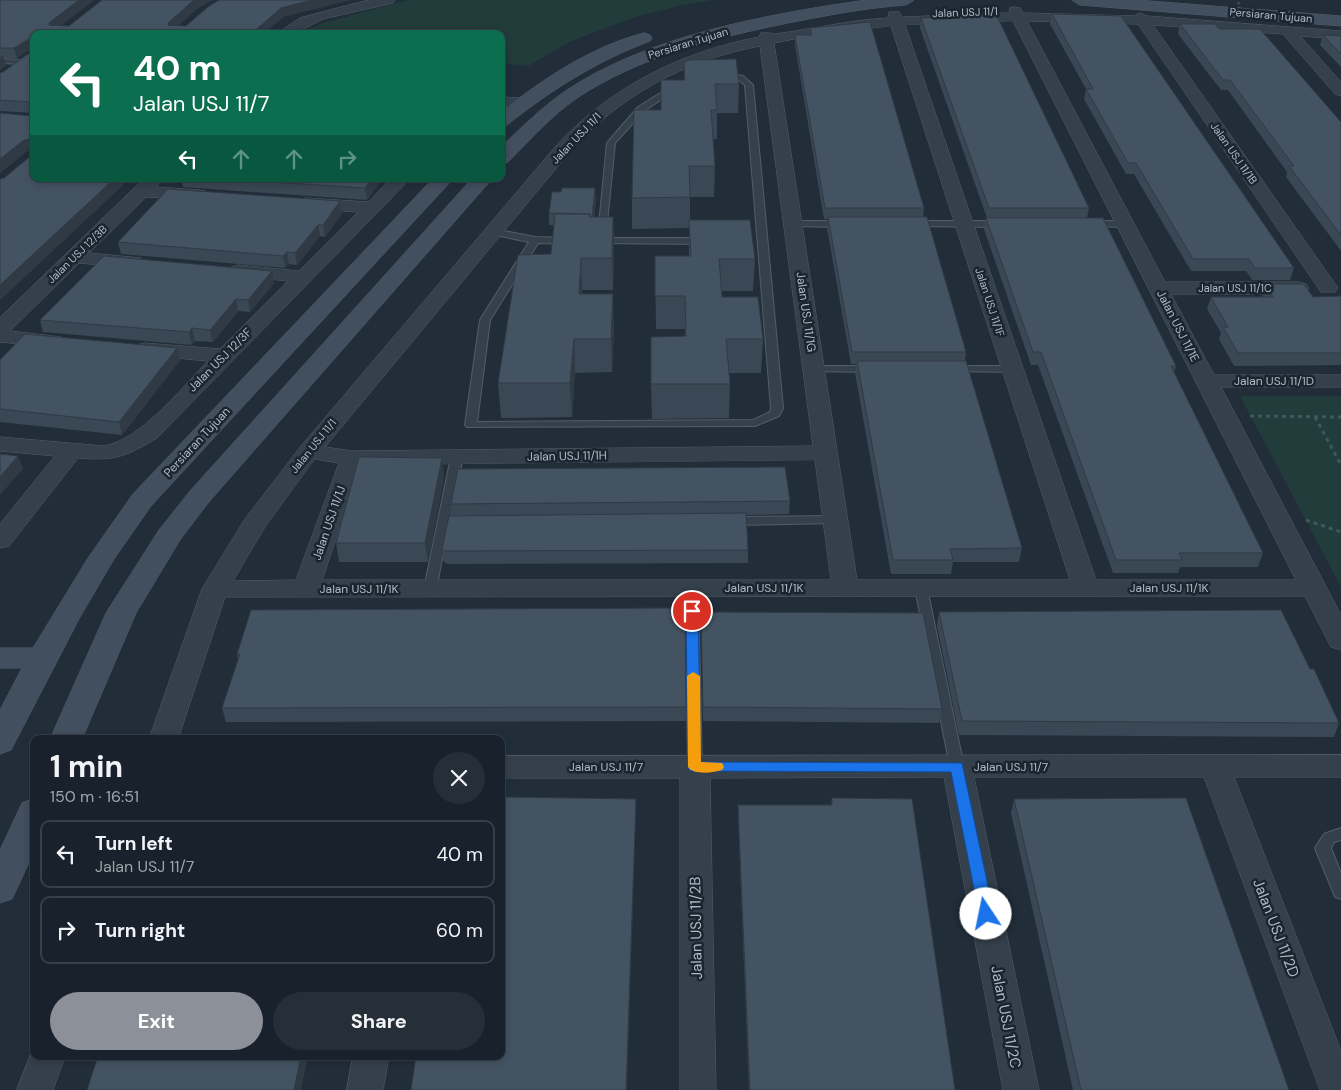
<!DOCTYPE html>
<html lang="en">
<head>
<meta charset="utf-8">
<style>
  :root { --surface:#19222c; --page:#262f38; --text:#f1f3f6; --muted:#9fa4a9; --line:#373f48; --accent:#8c9099 }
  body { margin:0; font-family:"DM Sans",sans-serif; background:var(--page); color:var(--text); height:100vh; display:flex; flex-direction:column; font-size:19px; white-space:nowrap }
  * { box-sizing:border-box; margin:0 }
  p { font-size:16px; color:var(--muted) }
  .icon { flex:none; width:28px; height:28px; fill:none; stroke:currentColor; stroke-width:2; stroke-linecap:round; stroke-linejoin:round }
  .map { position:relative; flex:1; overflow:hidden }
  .panel { position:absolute; left:30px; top:735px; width:475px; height:325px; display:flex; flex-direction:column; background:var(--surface); border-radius:10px; box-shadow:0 2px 8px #0003,0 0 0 1px var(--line) }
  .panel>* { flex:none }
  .hud { position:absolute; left:30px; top:30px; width:475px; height:152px; border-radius:10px; box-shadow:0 2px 8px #0003,0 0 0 1px var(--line); background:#0b6e4f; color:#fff; overflow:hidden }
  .pin { position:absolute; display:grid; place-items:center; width:42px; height:42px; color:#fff; margin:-21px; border:2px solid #fff; border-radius:50%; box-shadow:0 1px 5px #0007 }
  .me { position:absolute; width:55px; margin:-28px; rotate:349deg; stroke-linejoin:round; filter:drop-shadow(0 0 4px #0008) }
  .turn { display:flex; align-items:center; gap:18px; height:105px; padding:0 20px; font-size:22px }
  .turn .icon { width:65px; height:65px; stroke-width:2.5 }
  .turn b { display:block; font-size:35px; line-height:42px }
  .lanes { display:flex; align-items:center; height:48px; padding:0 20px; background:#0003; justify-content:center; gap:25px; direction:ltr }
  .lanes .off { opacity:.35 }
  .round { display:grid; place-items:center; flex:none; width:52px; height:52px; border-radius:26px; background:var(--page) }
  .overview { display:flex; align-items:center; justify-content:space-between; height:85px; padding:0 20px }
  h1 { font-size:30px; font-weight:700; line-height:38px }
  .primary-button { display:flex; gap:10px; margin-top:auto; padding:10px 20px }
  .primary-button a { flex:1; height:58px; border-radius:30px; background:var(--accent); color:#fff; font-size:20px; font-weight:700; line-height:58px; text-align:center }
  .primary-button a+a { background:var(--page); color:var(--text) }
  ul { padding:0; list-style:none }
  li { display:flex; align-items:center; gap:15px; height:68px; margin:0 10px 8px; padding:0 10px; border:2px solid var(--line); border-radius:10px }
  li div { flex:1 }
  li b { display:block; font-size:19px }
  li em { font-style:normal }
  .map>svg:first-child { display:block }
  .green { fill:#223b3b }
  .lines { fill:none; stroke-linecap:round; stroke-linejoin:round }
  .lane-casing { stroke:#525d68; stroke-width:2 }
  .street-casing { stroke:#525d68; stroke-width:1 }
  .secondary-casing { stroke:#525d68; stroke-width:1 }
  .path { stroke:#405859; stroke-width:3; stroke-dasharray:4 4; stroke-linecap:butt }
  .lane { fill:#34404b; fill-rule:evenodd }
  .street { fill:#34404b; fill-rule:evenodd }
  .secondary { fill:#424f5e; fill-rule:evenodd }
  .path-bridge { stroke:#405859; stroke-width:2; stroke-dasharray:2.5 2.5; stroke-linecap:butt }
  .wall { fill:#3a4754 }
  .shaded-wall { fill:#303a45 }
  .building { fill:#445362; stroke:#303a45 }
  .route { fill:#1a73e8; stroke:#114b97 }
  .slow { fill:#f59e0b }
  .labels { text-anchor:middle; stroke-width:5; stroke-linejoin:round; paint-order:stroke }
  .far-street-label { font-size:11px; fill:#afbac7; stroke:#1a252f }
  .street-label { font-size:12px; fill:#afbac7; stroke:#1a252f }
  .near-street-label { font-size:15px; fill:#afbac7; stroke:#1a252f }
</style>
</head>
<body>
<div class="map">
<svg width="1341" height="1090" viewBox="0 0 1341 1090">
  <rect width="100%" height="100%" fill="#212e3a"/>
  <g class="green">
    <path d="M408 0H713L683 5 638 16 569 42 528 66 501 63V34H300L320 24Z"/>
    <path d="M1240 396H1341V587Z"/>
  </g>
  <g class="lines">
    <g class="lane-casing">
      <g id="lane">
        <path d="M0 59 22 60 26 62 22 64 0 63Z"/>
        <path d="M718 72 743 76 753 85 783 408 779 416 755 426 467 427 465 425 480 320 529 242 490 234 488 232 493 229 535 237 569 238 574 241 569 244 538 243 490 320 477 422 753 420 770 412 771 408 745 85 738 79 718 76Z"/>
        <path d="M673 85 680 87 644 111 615 143 606 233 604 235H598L607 143 638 107Z"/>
        <path d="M793 221H845L850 224 845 227 790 226V222Z"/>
        <path d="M912 221H1000L1005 224 1000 227 909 226V222Z"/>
        <path d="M1090 221H1125L1130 224 1125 227 1087 226V222Z"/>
        <path d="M597 238H704L709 241 704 244 594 243 592 241Z"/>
        <path d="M814 366H873L878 369 873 372 810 371 809 369 810 367Z"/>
        <path d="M953 366H1013L1018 369 1013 372 949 371 948 369 949 367Z"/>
        <path d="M457 454 463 457 436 589 430 593 424 589 451 457Z"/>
        <path d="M835 516 841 520 839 523 730 525 724 521 730 517Z"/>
        <path d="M921 584 927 588 964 767 962 771 957 773 952 771 950 767 915 588Z"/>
        <path d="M692 585 698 589 702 767 700 771 695 773 690 771 688 767 686 589Z"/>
        <path d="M1341 828V840L1334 842 1331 848 1341 873V899L1335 897 1333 892 1315 848 1324 834Z"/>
      </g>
    </g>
    <g class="street-casing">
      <g id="street">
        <path d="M369 0H395L393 3 323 19 293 34H276L300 18Z"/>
        <path d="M1015 7 1020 8 1023 13 1134 16 1140 13 1147 16 1341 31V39L1300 36 1341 82V96L1335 94 1283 34 1153 25 1338 288 1335 292H1321L1138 24 1027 21 1165 282H1299L1306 284 1309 288 1306 292 1299 294H1171L1214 375H1341V387H1221L1341 615V650L1331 647 1305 596 225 597 178 739H149L202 589 245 519 301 446 556 146C610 87 681 52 759 37L761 33C767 31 770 34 775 34 813 29 850 20 888 18L889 12H899L902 17 1009 13 1010 8ZM1013 21 1296 580H1096L905 25ZM891 26 1070 580H857L774 43 809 36ZM760 46 813 446 352 451 325 447 568 154C618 96 685 60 760 46ZM315 459 339 463 296 580 233 581 265 527ZM815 460 831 580H322L361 465Z"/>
        <path d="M501 97 522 98 530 103 522 108 501 107Z"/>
        <path d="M144 179H163L156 187 199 190 205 191 208 195 205 199 199 200 146 197 89 253 141 258 144 262 141 266 134 268 79 263 10 331 61 337 64 341 61 345 54 347 0 342V318Z"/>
        <path d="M391 179H410L157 438C125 457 115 461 78 458L9 546 0 548V524L55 456 0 451V437L104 446C142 439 181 388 208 361L144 355 137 353 134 349 137 345 144 343 220 349 288 281 231 275 228 271 231 267 238 265 299 271 358 212 306 208 300 207 297 203 300 199 306 198 368 202Z"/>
        <path d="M1341 755V777H1234L1341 1051V1090H1320L1204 777H974L1039 1090H1003L944 777 710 778 716 1090H680V778H501V756Z"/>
        <path d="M34 1046V1056H65L53 1090H17Z"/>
        <path d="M353 1056H389L383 1090H347Z"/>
      </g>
    </g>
    <g class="secondary-casing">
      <g id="secondary">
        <path d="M866 0H914L906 5C864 8 824 16 783 24 711 39 639 57 577 98 551 116 530 140 508 162L501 164V147C521 128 541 108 564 92 646 36 768 14 866 0Z"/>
        <path d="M1072 0H1137L1341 16V26L1080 5Z"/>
        <path d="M644 33 650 35 652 38 650 41C597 61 551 90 507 125L501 126V112C543 79 592 46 644 33Z"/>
        <path d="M433 179H453L151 506 114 559 80 617 11 750 0 754V710L22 668H0V648H33L88 558 133 494Z"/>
        <path d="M472 179H492L208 503 180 540 136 613 82 739H50L106 613 159 530 190 491Z"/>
        <path d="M34 799V852L12 899 0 903V850L22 803Z"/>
      </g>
    </g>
    <g class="path">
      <path d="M1250 416 1341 417"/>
      <path d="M1315 417 1341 465"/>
      <path d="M1306 520 1341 532"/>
    </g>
    <use href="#lane" class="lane"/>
    <use href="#street" class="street"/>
    <use href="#secondary" class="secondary"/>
    <path class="path-bridge" d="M1218 14 1241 16 1238 0"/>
  </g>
  <g class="wall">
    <path d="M0 0H94L61 25 69 26 198 8 178 25 186 26 283 17 34 179H129L0 300V179L4 178 32 155V150L27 151 0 173V113L31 116 33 114V113L0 111V73L3 72 32 51V48L17 58H3L6 65 0 70Z"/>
    <path d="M1052 14 1294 268 1290 280H1252L1246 271H1191L1134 174H1126L1084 99 1086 89 1050 24Z"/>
    <path d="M921 18 1089 208 1087 218 1176 366 1174 372 1263 553 1258 567H1180L1178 573H1113L1038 365H1031L984 229 986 218H987L920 28Z"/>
    <path d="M1180 24 1219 29 1341 122V251L1286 177 1287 172 1228 90H1221L1178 34Z"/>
    <path d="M810 28 924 208 923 217 966 352 965 361 1022 548 1019 562H953L951 574H891L855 373 856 364H851L827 228 828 219H824L795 45V35H810Z"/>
    <path d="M1323 35 1341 36V67L1320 45Z"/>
    <path d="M684 62 739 84 738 113H717V139H713L715 166 714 197H690V220L755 259 753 291H722V297L763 339 761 373H729L730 384 729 418 652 419 651 384 685 336V329H656L655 256H689V228L632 229V198L661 110 684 80Z"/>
    <path d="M181 179H382L367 200 183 187Z"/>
    <path d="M596 199 594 217H613L614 248 613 290H582V294L614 327 612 372 575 373 572 417 501 418 498 383 551 254 554 225H549V213Z"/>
    <path d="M342 213 325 237 320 236 297 265 289 264 285 268 121 254 118 242Z"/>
    <path d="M274 283 250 312 238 311 213 342 195 341 192 345 43 332 40 320Z"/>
    <path d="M1265 284 1313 297 1341 296V365L1234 366 1219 339 1221 333 1207 309 1211 297H1262V296Z"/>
    <path d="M0 360H180L122 435 0 422Z"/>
    <path d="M442 458 444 477 428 562H339L336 543Z"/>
    <path d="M790 501 789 514 746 515 748 550V563L448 564 444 562 442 549 452 516 451 504Z"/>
    <path d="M678 612H685L686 721 226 722 222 708 238 660 237 654Z"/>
    <path d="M701 612 942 709 939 723 703 721Z"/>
    <path d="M939 612 1310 669 1339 723 1334 737 959 735 937 625Z"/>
    <path d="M832 798 955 1090H749L738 818V805H831Z"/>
    <path d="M1014 799 1289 1090H1073L1011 813Z"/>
  </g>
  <g class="shaded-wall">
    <path d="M79 0H94L52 33 49 25V23Z"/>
    <path d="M194 0H213L198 8 170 33 168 25V23Z"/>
    <path d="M312 0H351L283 17 264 34H251L281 8Z"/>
    <path d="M32 37 34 47 17 58 14 48Z"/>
    <path d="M3 55 6 65 0 70V57Z"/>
    <path d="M32 139 34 150 27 151 0 173V159L24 140Z"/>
    <path d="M114 179H129L0 300V285Z"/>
    <path d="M372 179H382L367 200 365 188Z"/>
    <path d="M595 188 596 199 592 236 591 225Z"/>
    <path d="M340 201 342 213 325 237 323 225Z"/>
    <path d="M613 217 614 248 613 290 612 258Z"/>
    <path d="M318 225 320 236 297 265 295 253Z"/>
    <path d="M287 252 289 264 285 268 283 256Z"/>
    <path d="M581 258 582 290 580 327 579 294Z"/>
    <path d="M272 271 274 283 250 312 248 300Z"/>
    <path d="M613 294 614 327 612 372 611 339Z"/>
    <path d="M236 299 238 311 213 342 210 330Z"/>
    <path d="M192 328 195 341 192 345 189 332Z"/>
    <path d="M574 339 575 373 572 417 570 383Z"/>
    <path d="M177 348 180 360 122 435 119 422Z"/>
    <path d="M18 456 23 469 0 495V477Z"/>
    <path d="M442 458 444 477 428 562 425 543Z"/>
    <path d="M636 799V813L627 1090H626Z"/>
    <path d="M301 1056H308L301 1090H294Z"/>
  </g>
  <g class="building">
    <path d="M0 0H79L49 23V25L69 26 102 0H194L168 23V25L186 26 208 7 219 0H312L281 8 251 34H34V179H114L0 285V179L4 178 32 155V139L24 140 0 159V113L31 116 33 114 31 102 0 100V73L3 72 32 51V37L14 48H0Z"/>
    <path d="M996 14 1089 208H989L921 18Z"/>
    <path d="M1052 14 1121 16 1294 268H1255L1249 259H1193L1136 163H1128L1086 89H1093Z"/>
    <path d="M870 22 924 208H825L795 35H812L810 28Z"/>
    <path d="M1180 24H1215L1219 29H1260L1341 122V235L1289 166H1294L1230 80H1223Z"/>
    <path d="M1323 35 1341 36V54Z"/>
    <path d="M736 59 739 84H715L717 110H711L715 166H689L690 197 632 198 634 110H661V80H685L684 62 690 60Z"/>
    <path d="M225 179H372L365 188Z"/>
    <path d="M562 188H595L592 217H590V214L549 213 552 192H561Z"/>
    <path d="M168 189 340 201 323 225H318L295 253 287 252 283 256 118 242Z"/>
    <path d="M555 214H590L589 217H613L612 258H581L579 294H613L611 339H574L570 383H498L518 255 551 254Z"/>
    <path d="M828 217H927L966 352H852Z"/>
    <path d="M986 218H1103L1176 366H1171L1263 553H1179L1182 560H1116L1041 352H1033Z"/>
    <path d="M689 220H750L755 259H719L722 297H758L763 339H726L730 384H651V337L686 336 685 296H655V256H691Z"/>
    <path d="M104 256 272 271 248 300 236 299 210 330 192 328 189 332 40 320Z"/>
    <path d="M1265 284H1304L1313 297 1341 296V353H1238L1223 327H1228L1211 297H1273Z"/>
    <path d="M25 334 177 348 119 422 0 409V360Z"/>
    <path d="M857 361H966L1022 548 950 549 953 560H893Z"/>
    <path d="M0 454 18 456 0 477Z"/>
    <path d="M359 457 442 458 425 543H336Z"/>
    <path d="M785 467 790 501 451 504 458 469Z"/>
    <path d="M746 513 748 550 446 551 442 549 449 516Z"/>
    <path d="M678 608V612H685L686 707 222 708 240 654H237L251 610Z"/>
    <path d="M1281 610 1310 669H1314L1339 723 962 721 939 612Z"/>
    <path d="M701 612 923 613 942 709 703 707Z"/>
    <path d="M501 797 636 799 626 1090H411L416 1056H501Z"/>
    <path d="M832 798 912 799 955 1090H750L738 805H832Z"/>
    <path d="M1186 798 1289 1090H1081L1014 799Z"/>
    <path d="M98 1056H301L294 1090H87Z"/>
  </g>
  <path class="route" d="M692 607 698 611 701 762 962 763 994 914 992 919 986 921 981 919 979 914 951 772 690 771 688 767 686 611Z"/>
  <path class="slow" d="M693 672 700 676 701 762 722 763 724 767 722 770C713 773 693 775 688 767L687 676Z"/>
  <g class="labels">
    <g class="far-street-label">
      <text transform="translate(965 12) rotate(-2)" y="4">Jalan USJ 11/1</text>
      <text transform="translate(1271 15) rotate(5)" y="4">Persiaran Tujuan</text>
      <text transform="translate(688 43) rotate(-17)" y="4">Persiaran Tujuan</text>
      <text transform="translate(576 138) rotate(-46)" y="4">Jalan USJ 11/1</text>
      <text transform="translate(1234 153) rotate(55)" y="4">Jalan USJ 11/1B</text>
      <text transform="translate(77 254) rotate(-44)" y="4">Jalan USJ 12/3B</text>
      <text x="1235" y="292">Jalan USJ 11/1C</text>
      <text transform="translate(990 302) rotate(72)" y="4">Jalan USJ 11/1F</text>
      <text transform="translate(313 446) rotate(-51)" y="4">Jalan USJ 11/1</text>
    </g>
    <g class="street-label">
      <text transform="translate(806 312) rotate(82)" y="4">Jalan USJ 11/1G</text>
      <text transform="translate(1178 326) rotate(63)" y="4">Jalan USJ 11/1E</text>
      <text transform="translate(220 360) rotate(-45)" y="4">Jalan USJ 12/3F</text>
      <text x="1274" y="385">Jalan USJ 11/1D</text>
      <text transform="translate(197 442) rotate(-47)" y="4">Persiaran Tujuan</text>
      <text transform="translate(567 456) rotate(-1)" y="4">Jalan USJ 11/1H</text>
      <text transform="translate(329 523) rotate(-71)" y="4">Jalan USJ 11/1J</text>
      <text x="764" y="592">Jalan USJ 11/1K</text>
      <text x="1169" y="592">Jalan USJ 11/1K</text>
      <text x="359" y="593">Jalan USJ 11/1K</text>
      <text x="606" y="771">Jalan USJ 11/7</text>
      <text x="1011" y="771">Jalan USJ 11/7</text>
    </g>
    <g class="near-street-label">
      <text transform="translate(696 928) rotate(-91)" y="5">Jalan USJ 11/2B</text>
      <text transform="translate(1276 928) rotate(69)" y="5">Jalan USJ 11/2D</text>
      <text transform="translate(1006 1017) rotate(79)" y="5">Jalan USJ 11/2C</text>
    </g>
  </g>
</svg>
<div class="pin" style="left:692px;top:611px;background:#d93025"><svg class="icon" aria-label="arrive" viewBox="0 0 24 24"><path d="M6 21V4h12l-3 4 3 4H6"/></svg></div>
<svg class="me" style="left:986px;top:914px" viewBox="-20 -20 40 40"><circle r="19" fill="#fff"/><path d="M0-13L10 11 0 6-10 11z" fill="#1a73e8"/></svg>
<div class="hud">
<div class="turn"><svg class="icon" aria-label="left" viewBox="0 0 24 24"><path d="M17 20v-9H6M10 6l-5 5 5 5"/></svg><div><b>40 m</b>Jalan USJ 11/7</div></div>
<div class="lanes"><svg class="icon" aria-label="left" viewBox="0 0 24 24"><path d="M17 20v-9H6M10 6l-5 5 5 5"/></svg><svg class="icon off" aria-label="ahead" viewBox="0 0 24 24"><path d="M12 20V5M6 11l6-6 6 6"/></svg><svg class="icon off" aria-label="ahead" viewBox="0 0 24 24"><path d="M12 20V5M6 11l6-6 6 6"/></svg><svg class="icon off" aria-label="right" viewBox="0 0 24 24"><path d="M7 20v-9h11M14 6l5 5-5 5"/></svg></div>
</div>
<section class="panel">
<div class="overview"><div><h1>1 min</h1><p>150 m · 16:51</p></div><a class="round"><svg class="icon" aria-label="close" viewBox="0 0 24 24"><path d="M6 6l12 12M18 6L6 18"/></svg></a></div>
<ul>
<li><svg class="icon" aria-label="left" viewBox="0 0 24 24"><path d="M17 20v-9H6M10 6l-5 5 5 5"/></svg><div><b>Turn left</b><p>Jalan USJ 11/7</p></div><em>40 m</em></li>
<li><svg class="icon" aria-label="right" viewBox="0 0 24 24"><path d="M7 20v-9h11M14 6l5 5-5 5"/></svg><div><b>Turn right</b></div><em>60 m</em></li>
</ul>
<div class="primary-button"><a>Exit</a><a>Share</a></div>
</section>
</div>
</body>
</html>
